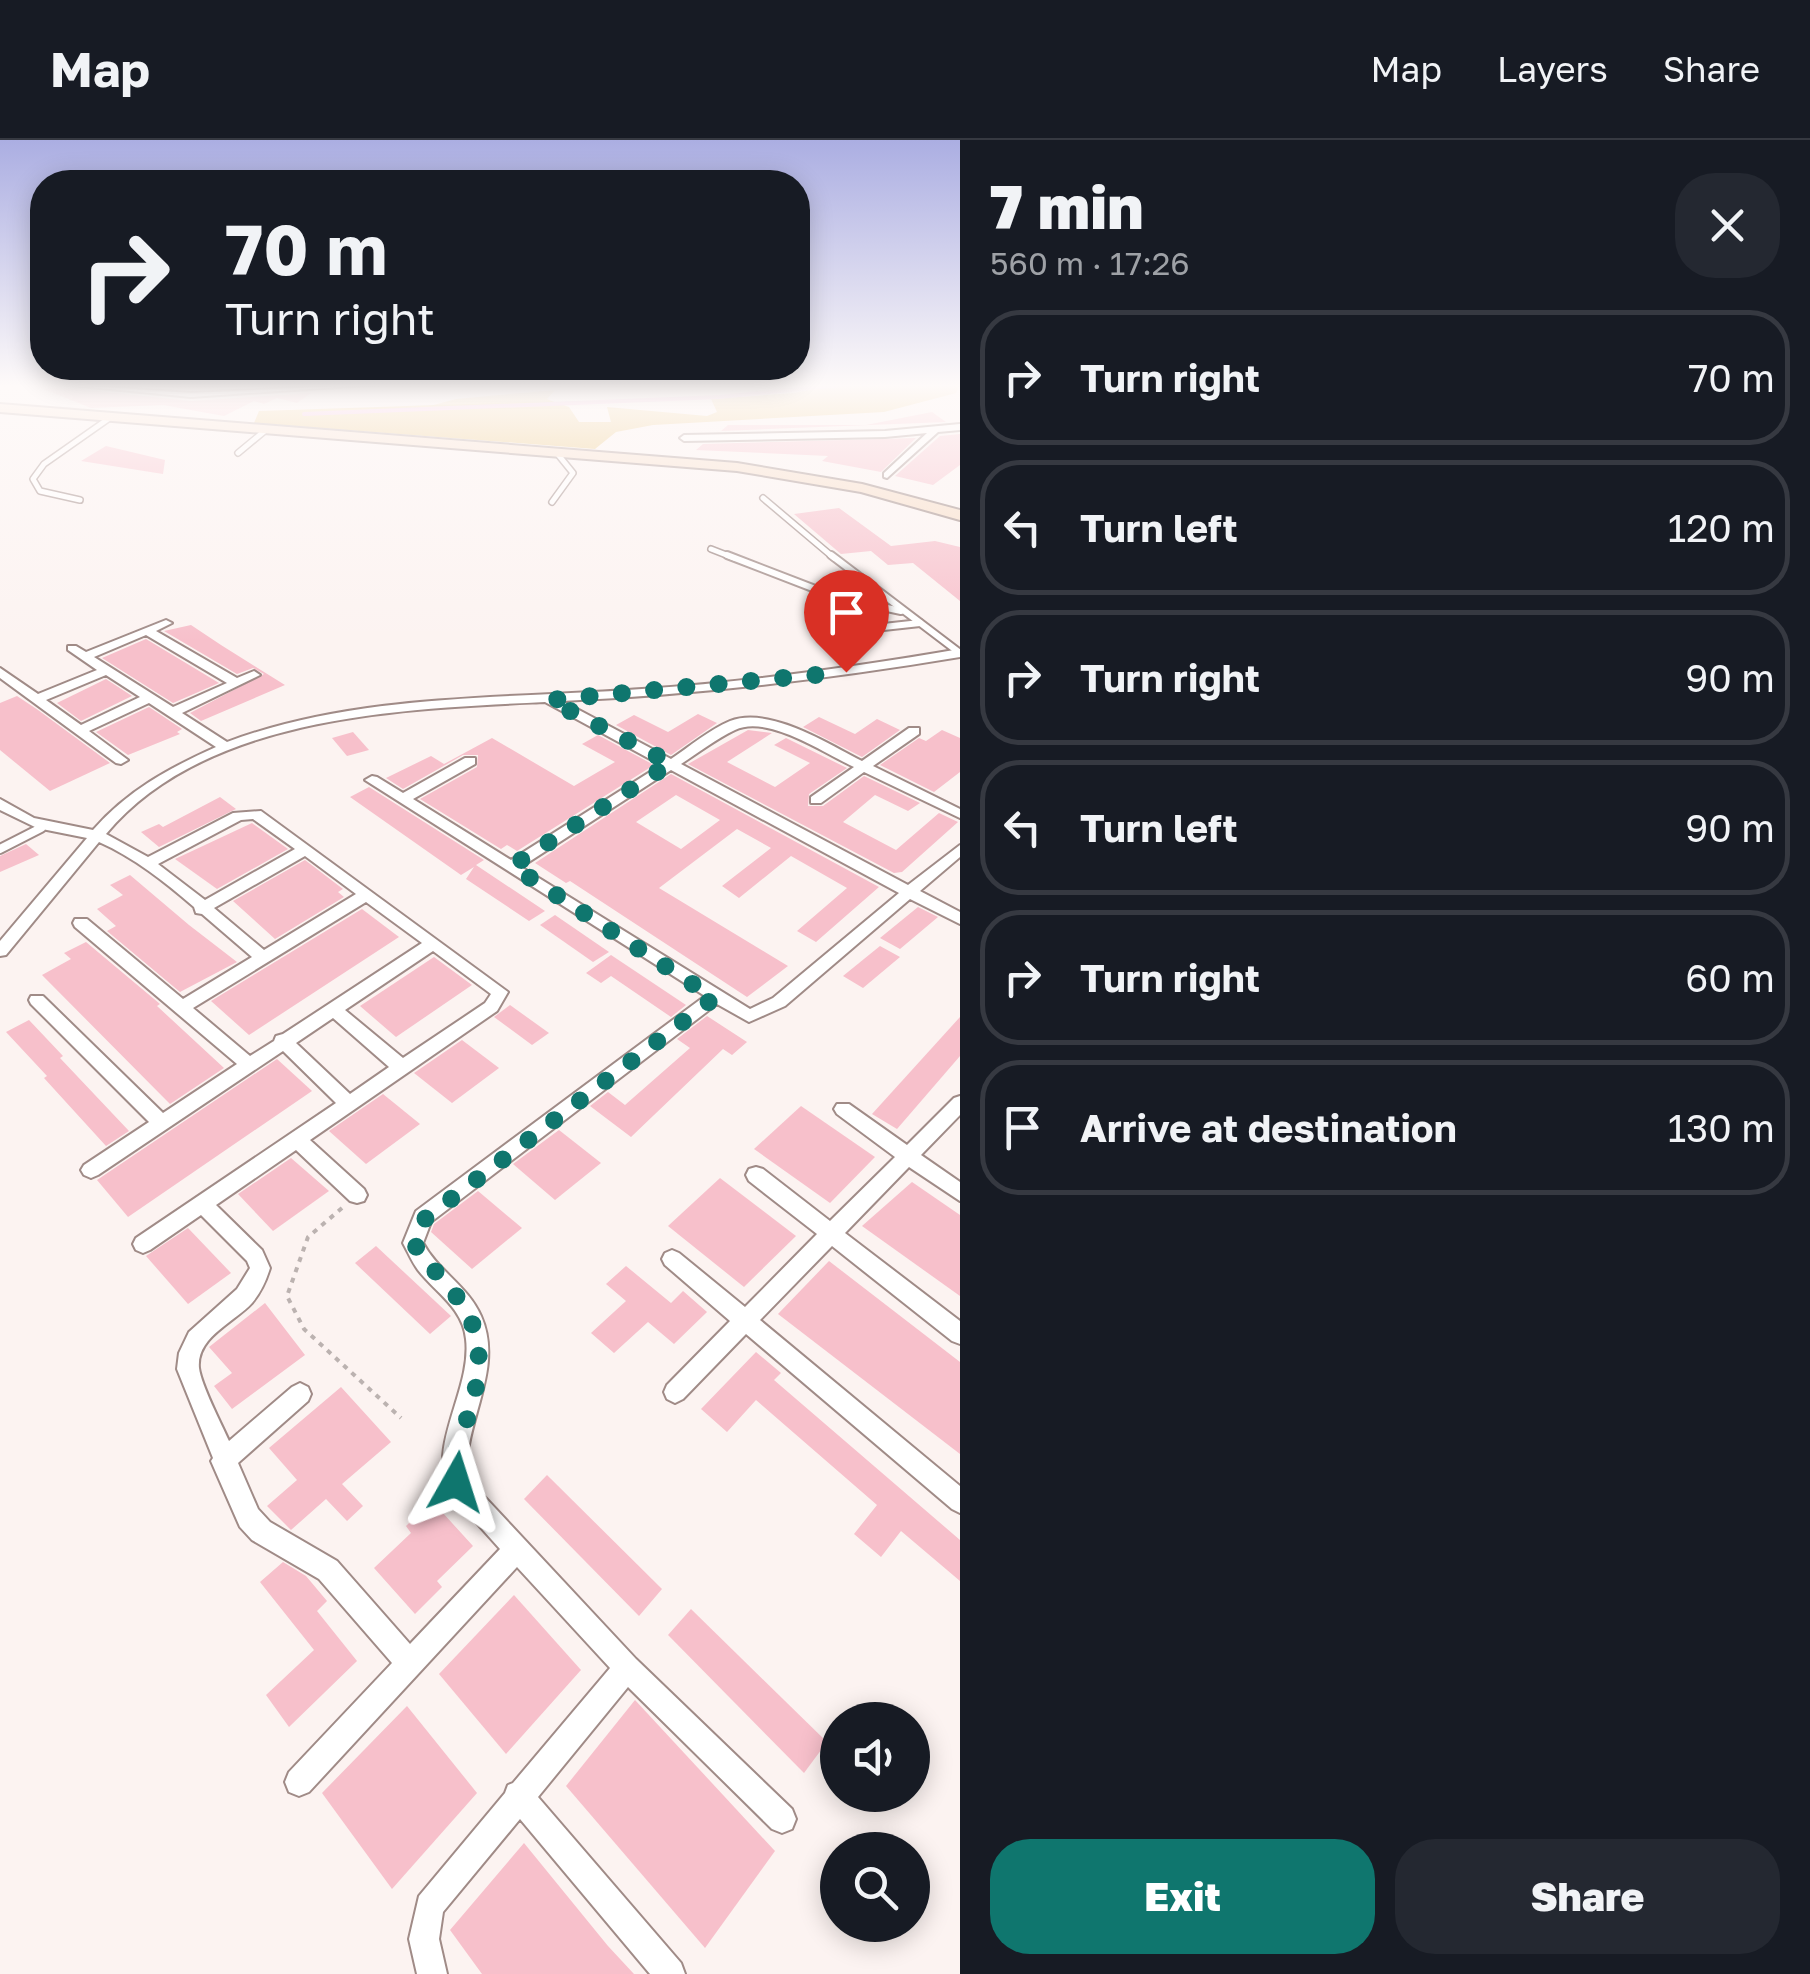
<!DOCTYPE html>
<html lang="en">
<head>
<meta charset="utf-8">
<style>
  :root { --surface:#171b24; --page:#242831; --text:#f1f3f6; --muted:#9ea1a6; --line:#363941; --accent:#0f766e }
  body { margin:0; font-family:"Golos Text",sans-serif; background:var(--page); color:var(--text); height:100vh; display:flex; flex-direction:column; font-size:38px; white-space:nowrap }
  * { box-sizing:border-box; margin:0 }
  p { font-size:32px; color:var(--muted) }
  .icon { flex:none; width:55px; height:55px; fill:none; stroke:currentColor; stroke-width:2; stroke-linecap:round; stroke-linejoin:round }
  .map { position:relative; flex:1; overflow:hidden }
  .sheet { display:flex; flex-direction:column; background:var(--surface); width:850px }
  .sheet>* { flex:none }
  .guide { position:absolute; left:30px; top:30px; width:780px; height:210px; border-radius:40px; box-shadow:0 5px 25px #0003; background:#171b24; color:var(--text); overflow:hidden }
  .fabs { position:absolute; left:820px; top:1562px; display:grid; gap:20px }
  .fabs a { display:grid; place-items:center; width:110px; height:110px; border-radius:50%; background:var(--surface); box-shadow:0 5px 25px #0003; font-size:50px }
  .pin { position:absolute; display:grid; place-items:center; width:85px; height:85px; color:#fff; margin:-102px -42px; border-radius:50% 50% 50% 0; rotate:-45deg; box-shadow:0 0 10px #0007 }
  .pin .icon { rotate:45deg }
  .me { position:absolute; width:110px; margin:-55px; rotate:6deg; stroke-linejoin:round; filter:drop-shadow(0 0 8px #0008) }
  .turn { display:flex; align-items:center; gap:35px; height:210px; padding:0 30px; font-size:45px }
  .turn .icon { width:130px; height:130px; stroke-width:2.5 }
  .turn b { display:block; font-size:70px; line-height:85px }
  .round { display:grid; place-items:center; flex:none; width:105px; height:105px; border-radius:40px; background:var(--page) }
  .headline { display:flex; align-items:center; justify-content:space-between; height:170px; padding:0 30px }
  h1 { font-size:60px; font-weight:800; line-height:75px }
  .button { display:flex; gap:20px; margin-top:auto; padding:20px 30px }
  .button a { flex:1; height:115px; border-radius:40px; background:var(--accent); color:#fff; font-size:40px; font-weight:800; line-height:115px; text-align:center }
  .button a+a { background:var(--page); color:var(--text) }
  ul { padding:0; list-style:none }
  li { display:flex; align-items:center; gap:30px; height:135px; margin:0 20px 15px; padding:0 10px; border:5px solid var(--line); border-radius:40px }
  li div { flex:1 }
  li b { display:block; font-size:38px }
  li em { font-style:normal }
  header { display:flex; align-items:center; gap:60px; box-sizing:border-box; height:140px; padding:0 50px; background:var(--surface); border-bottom:2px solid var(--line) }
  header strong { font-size:48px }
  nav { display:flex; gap:55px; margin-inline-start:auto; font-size:35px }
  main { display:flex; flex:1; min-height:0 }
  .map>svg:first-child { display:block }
  .green { fill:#f0d08f }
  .forest { fill:#e7c171 }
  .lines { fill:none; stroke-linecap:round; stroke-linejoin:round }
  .stream { stroke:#f0a6d9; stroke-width:4 }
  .building { fill:#f7c0cb; fill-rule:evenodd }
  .service-far2-casing { stroke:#a08b87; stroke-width:8 }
  .service-far1-casing { stroke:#a08b87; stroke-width:10 }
  .service-casing { stroke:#a08b87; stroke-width:12 }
  .minor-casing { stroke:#a08b87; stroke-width:4 }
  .secondary-casing { stroke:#a08b87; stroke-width:4 }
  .path { stroke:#bbb2b0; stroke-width:4; stroke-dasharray:5 6; stroke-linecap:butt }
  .service-far2 { stroke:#fff; stroke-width:5 }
  .service-far1 { stroke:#fff; stroke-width:6 }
  .service { stroke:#fff; stroke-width:8 }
  .minor { fill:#fff; fill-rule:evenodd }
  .secondary { fill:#f7dcc6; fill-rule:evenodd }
  .route { stroke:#0f766e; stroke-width:18; stroke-dasharray:0 32.4 }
</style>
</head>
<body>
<header>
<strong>Map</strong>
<nav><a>Map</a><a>Layers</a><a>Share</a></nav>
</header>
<main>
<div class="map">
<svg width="960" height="1834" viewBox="0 0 960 1834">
  <rect width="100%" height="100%" fill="#fcf3f1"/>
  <path class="green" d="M555 250 547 259 552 261 426 267 456 259Z"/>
  <path class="forest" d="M838 244H960L956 253 884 272 653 285 616 292 595 309 254 283 259 271 552 261 569 267 579 282H611L607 267 707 276 717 272 711 259 794 253Z"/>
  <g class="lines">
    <path class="stream" d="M304 274 719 257 852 244"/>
  </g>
  <g class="building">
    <path d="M31 244 191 261 311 253 297 263 277 258 264 264 254 261 224 276 163 265 91 268Z"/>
    <path d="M113 244H304L191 249Z"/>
    <path d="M932 272 946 282 721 291 728 285H866Z"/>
    <path d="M960 294V325L933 345 895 336 940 296Z"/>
    <path d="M916 298 881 332 822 321 828 316 696 310 703 304Z"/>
    <path d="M106 306 165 320 163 334 81 321Z"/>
    <path d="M839 368 891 406 935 401 960 407V461L913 423 888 425 871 411 841 414 794 374Z"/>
    <path d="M191 485 221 505 285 545 201 581 190 573 264 534 253 528 237 534 164 491Z"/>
    <path d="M146 499 219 543 173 563 102 518Z"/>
    <path d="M106 539 132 556 81 581 57 563Z"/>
    <path d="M17 556 38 570 110 623 50 651 0 610V563Z"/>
    <path d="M149 567 182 589 177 592 180 594 128 615 96 592Z"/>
    <path d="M698 574 717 583 671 615 616 585 634 575 668 592Z"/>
    <path d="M819 577 855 594 877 579 900 590 862 617 803 587Z"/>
    <path d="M748 590 772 593 727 622 775 647 810 623 774 605 786 598 847 628 809 654 808 666H823L864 636 920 663 908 671 875 655 843 682 896 710 939 673 958 682 902 732 894 733 688 624Z"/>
    <path d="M942 590 960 598V632L934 652 880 625 919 598 926 601Z"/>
    <path d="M353 592 369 610 347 616 332 598Z"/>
    <path d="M598 595 654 625 517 711 507 705 501 709 420 659 477 627 478 615H463L403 649 386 638 431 616 444 624 492 598 574 646 615 622 582 604Z"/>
    <path d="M671 634 879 747 816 802 797 791 847 748 791 716 739 758 722 746 771 708 737 689 659 748 788 826 747 857 570 741 566 743 535 723ZM676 655 720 680 681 709 636 682Z"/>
    <path d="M369 647 484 720 476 725 545 771 529 781 466 739 474 727 461 735 350 657Z"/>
    <path d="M220 657 236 669 159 707 141 692 159 684 163 687Z"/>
    <path d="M252 683 288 709 217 749 175 719Z"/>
    <path d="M26 704 39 715 0 732V716Z"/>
    <path d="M305 720 343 749 338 752 344 757 275 799 233 761Z"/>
    <path d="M130 735 189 785 237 822 180 852 107 791 116 786 97 769 123 755 110 745Z"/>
    <path d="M918 767 938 777 900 809 880 798Z"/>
    <path d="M362 769 399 797 249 895 211 861Z"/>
    <path d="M555 775 609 812 593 822 540 785Z"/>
    <path d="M86 802 160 864 157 866 224 928 170 964 42 835 71 819 64 813Z"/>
    <path d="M880 806 900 817 863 848 843 836Z"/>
    <path d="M611 815 686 865 671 877 611 836 601 843 586 833Z"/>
    <path d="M434 817 472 845 396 897 360 866Z"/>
    <path d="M510 865 549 893 532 905 494 877Z"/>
    <path d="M707 876 747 902 732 915 723 909 631 997 590 966 608 952 625 965 690 908 677 899Z"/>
    <path d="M960 877V916L897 989 872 974Z"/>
    <path d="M29 880 63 916 60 918 129 991 106 1006 44 938 47 936 6 892Z"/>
    <path d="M462 900 499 928 452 963 414 933Z"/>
    <path d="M277 919 312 951 128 1077 97 1040Z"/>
    <path d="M383 954 420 984 366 1024 329 991Z"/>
    <path d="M801 966 875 1017 830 1063 754 1009Z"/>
    <path d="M559 990 601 1023 555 1060 513 1024Z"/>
    <path d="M291 1018 329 1051 273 1091 238 1054Z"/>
    <path d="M720 1038 796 1096 744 1147 668 1086Z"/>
    <path d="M912 1042 960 1075V1156L862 1086Z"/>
    <path d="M478 1051 522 1088 472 1129 431 1092 434 1084Z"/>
    <path d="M188 1088 231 1133 188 1164 146 1116Z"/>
    <path d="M376 1106 451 1176 430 1194 355 1123Z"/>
    <path d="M829 1121 960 1222V1314L778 1174Z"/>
    <path d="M626 1126 671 1163 683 1151 707 1172 674 1204 648 1182 614 1213 591 1193 626 1161 606 1144Z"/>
    <path d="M265 1163 305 1215 232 1269 214 1246 232 1233 209 1207Z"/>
    <path d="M756 1212 781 1233 774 1240 960 1400V1441L901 1391 881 1417 854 1394 877 1365 756 1260 727 1292 701 1269Z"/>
    <path d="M341 1247 391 1302 342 1344 363 1366 347 1381 326 1359 291 1390 267 1366 297 1340 269 1308Z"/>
    <path d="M547 1335 662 1449 639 1476 524 1359Z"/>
    <path d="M432 1361 473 1406 437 1441 442 1447 415 1474 374 1428 411 1393 406 1386Z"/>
    <path d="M283 1422 306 1436 327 1461 317 1471 357 1521 289 1587 266 1555 314 1510 260 1442Z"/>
    <path d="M514 1455 581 1530 506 1614 439 1534Z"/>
    <path d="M691 1469 827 1602 804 1633 668 1495Z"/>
    <path d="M635 1560 775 1711 705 1808 566 1646Z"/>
    <path d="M407 1566 477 1653 392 1749 322 1653Z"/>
    <path d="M524 1703 608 1806 634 1834H482L450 1790Z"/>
  </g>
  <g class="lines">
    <g class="service-far2-casing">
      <g id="service-far2">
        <path d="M238 313 267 289"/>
        <path d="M763 358 834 418"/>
        <path d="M80 360 40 351 33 339 44 324 111 277"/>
        <path d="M552 362 573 333 556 312"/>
        <path d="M711 409 734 418"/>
      </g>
    </g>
    <g class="service-far1-casing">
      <g id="service-far1">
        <path d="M727 415 836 457 901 471"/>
        <path d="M831 415 960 513"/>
        <path d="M830 479 847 491 920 483"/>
      </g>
    </g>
    <g class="service-casing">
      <path id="service" d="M0 709 41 688"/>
    </g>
    <g class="minor-casing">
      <g id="minor">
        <path d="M59 244 191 253 382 244 191 257Z"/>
        <path d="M960 284V290L938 292 887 338 884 337V333L927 293 885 297 684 301 680 298 684 295 885 291Z"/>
        <path d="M166 480 172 483 156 491 237 538 254 531 260 535 182 573 227 602C358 553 504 559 642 549 749 542 855 527 960 509V517C828 539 696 555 562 561L671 619C689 607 710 589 730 581 770 566 828 604 862 621L909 588H919V594L873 626 960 669V678L864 632 821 663H811V657L854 627C824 613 767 574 735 590 716 599 698 613 681 624L908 745 960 705V717L920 751 960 772V784L910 759 785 866 749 882 717 864 431 1082 423 1103C438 1131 468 1146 481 1176 505 1230 462 1284 467 1338L636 1519 792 1669 796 1679 792 1689 782 1693 772 1689 628 1547 538 1657 681 1823 685 1834H650L520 1679 443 1772 439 1799 447 1834H417L409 1799 419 1756 505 1653 508 1645 513 1643 610 1528 517 1427 309 1652 299 1656 289 1652 285 1642 289 1632 392 1523 319 1439 252 1400 240 1387 211 1321 213 1318 177 1229 179 1213 189 1192 237 1149 250 1128 247 1121 201 1075 150 1110 143 1113 136 1110 133 1104 136 1098 336 963 283 911 98 1035 91 1038 84 1035 81 1030 84 1025 149 982 31 864 29 860 31 856H43L163 973 237 924 75 787 73 783 75 779H87L183 859 252 817 202 774 196 773 194 767C165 742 135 718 99 702L6 815 0 816V801L87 698 37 688 0 670V659L34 678 93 690C127 651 169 628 216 607L149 563 89 591 128 620 121 624 116 623 0 538V528L38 554 97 530 68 510V506H76L86 512ZM146 495 227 543 173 567 94 517ZM106 535 140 557 81 585 46 560ZM545 562 661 625 511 720 413 659 475 624V618H465L403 653 377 637 372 636 365 640 705 856 416 1071 403 1103C408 1112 412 1122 418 1130 436 1153 463 1168 466 1199 472 1249 428 1303 448 1351L500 1409 410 1504 337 1421 270 1382 258 1369 238 1323 308 1261 311 1254 308 1247 300 1243 292 1247 229 1301C221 1283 201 1245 199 1228 196 1197 235 1182 252 1163 261 1152 266 1141 270 1128L262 1110 216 1065 296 1010 350 1061 357 1063 364 1061 367 1055 364 1049 310 1000 497 871 508 852 261 671 233 673 148 717 106 694C205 575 402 569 545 562ZM671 630 899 753 773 858 750 869 521 727ZM253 679 295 709 205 760 158 724 241 680ZM305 716 356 754 264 810 214 768ZM366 762 422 803 283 894 276 896 274 901 250 916 193 868ZM433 811 491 854 485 863 403 918 345 870ZM333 878 389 927 350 954 296 903Z"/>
        <path d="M960 956V975L921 1015 960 1042V1061L909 1027 845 1093 960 1181V1204L952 1201 832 1106 760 1180 960 1346V1373L952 1369 746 1194 683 1259 675 1263 667 1259 664 1252 667 1245 730 1181 665 1125 662 1119 665 1113 672 1110 679 1113 745 1167 817 1094 749 1041 746 1035 749 1029 756 1027 763 1029 830 1081 895 1017 837 974 834 969 837 964H849L907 1005 954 958Z"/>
      </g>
    </g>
    <g class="secondary-casing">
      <path id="secondary" d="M0 264 737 323 862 344 960 370V380L861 352 737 331 0 272Z"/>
    </g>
    <path class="path" d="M342 1068 308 1097 287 1156 304 1189 401 1278"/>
    <use href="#service-far2" class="service-far2"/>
    <use href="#service-far1" class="service-far1"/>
    <use href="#service" class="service"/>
    <use href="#minor" class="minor"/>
    <use href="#secondary" class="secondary"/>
  </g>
  <linearGradient id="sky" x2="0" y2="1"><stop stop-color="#abaee2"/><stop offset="0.49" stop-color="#fefaf9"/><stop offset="1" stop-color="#fefaf9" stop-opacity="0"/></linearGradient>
  <rect width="960" height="501" fill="url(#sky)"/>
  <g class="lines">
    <path class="route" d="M456 1342C450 1315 463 1293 471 1268 493 1190 466 1163 416 1111L417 1085 714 858 512 726 671 623 549 560 846 532"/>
  </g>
</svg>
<div class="fabs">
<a><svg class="icon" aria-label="sound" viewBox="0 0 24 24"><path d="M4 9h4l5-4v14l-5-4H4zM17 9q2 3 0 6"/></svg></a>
<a><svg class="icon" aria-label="search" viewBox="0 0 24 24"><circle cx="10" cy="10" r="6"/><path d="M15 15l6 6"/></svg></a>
</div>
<div class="pin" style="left:846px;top:532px;background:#d93025"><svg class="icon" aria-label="arrive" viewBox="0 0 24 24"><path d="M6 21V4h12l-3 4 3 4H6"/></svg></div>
<svg class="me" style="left:456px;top:1342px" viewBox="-20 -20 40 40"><path d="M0-17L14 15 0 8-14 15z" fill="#0f766e" stroke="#fff" stroke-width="4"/></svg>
<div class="guide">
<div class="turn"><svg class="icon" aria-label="right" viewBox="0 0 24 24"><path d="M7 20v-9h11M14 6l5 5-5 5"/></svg><div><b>70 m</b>Turn right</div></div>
</div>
</div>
<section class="sheet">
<div class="headline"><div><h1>7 min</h1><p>560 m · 17:26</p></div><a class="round"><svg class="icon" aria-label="close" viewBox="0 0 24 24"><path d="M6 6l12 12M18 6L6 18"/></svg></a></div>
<ul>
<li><svg class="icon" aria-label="right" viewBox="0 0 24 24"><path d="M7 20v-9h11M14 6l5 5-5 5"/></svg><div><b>Turn right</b></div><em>70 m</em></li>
<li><svg class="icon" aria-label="left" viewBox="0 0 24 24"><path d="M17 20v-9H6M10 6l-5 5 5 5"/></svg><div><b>Turn left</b></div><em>120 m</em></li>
<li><svg class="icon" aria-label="right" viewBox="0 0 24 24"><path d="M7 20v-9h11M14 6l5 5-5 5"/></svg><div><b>Turn right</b></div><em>90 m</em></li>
<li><svg class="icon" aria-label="left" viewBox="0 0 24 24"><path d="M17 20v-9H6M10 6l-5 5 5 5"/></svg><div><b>Turn left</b></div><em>90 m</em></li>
<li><svg class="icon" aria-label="right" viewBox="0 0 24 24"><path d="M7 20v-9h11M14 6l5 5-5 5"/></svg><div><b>Turn right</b></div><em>60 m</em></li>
<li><svg class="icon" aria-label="arrive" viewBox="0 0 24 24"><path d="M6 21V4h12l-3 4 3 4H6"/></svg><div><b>Arrive at destination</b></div><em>130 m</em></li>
</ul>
<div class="button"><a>Exit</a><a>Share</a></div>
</section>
</main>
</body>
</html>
